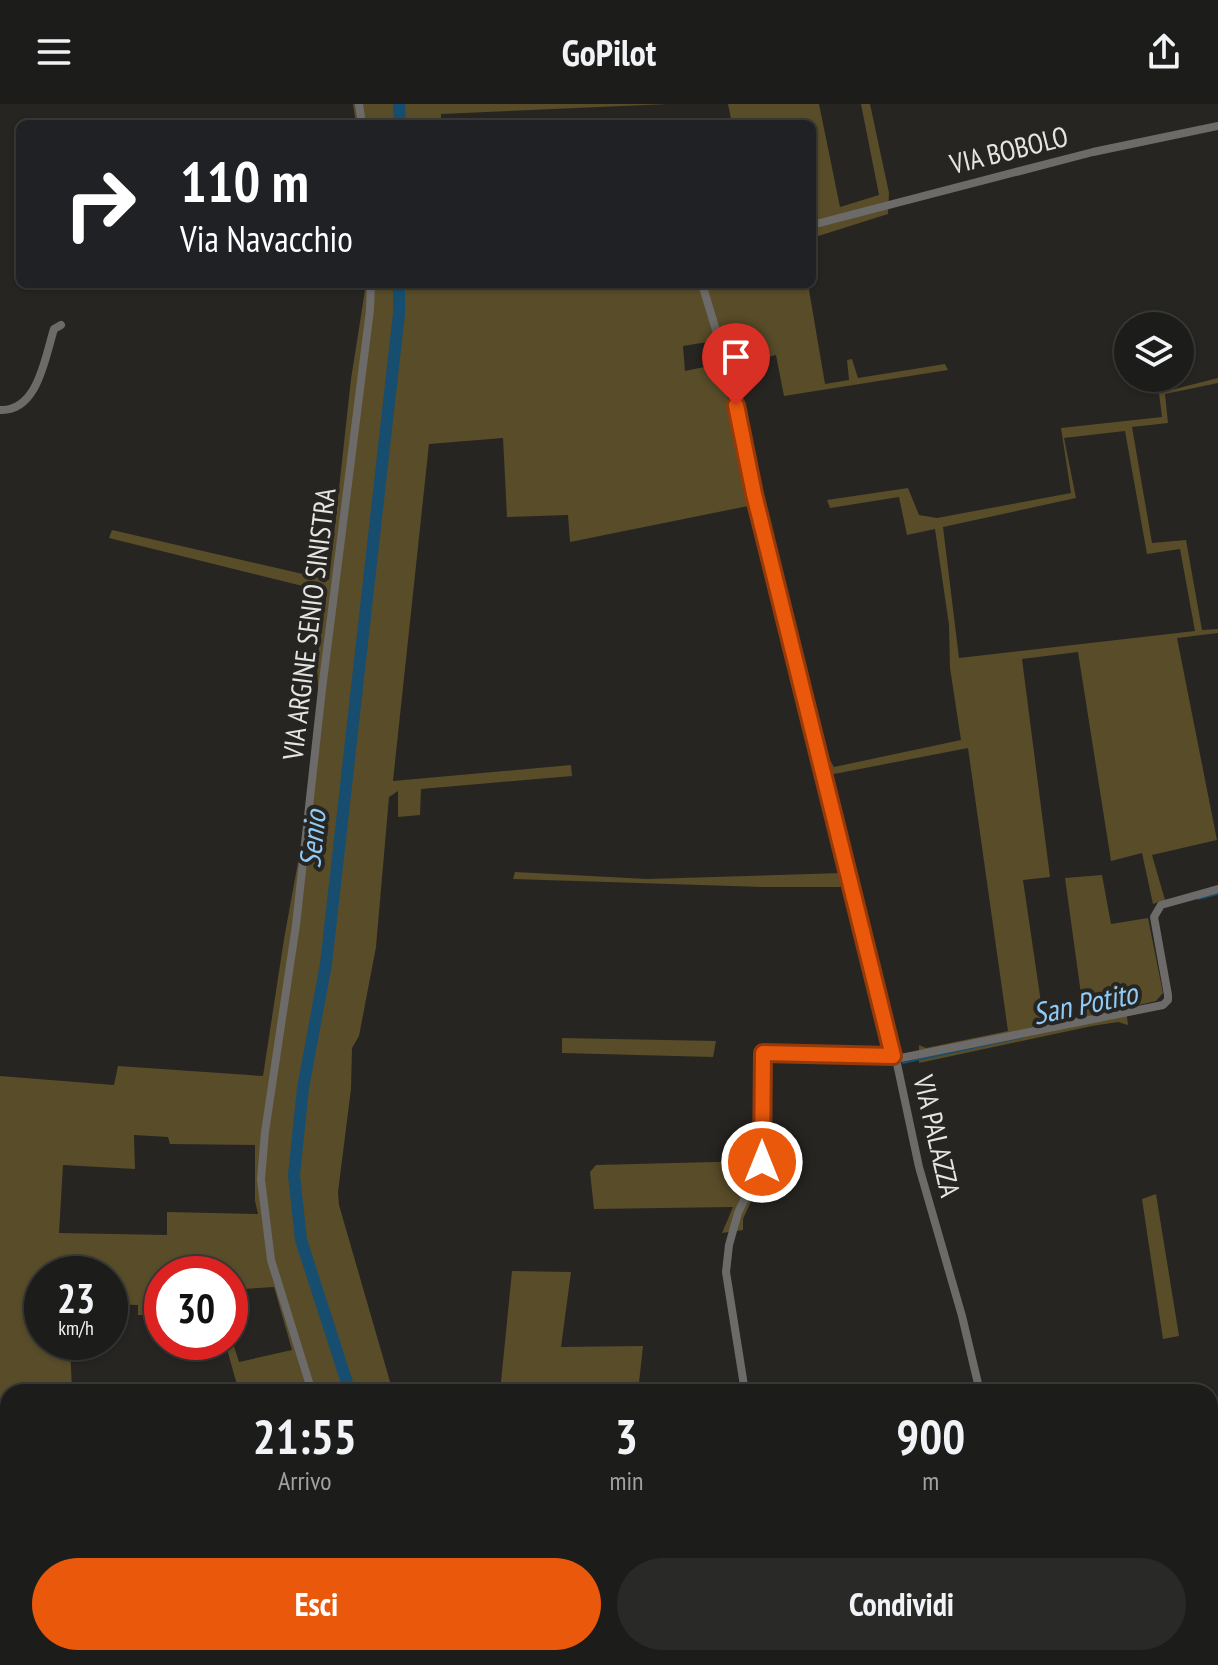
<!DOCTYPE html>
<html lang="it">
<head>
<meta charset="utf-8">
<style>
  :root { --surface:#1c1c1a; --page:#292927; --text:#f1f3f6; --muted:#a0a1a2; --line:#3a3a39; --accent:#ea580c }
  body { margin:0; font-family:"PT Sans Narrow",sans-serif; background:var(--page); color:var(--text); height:100vh; display:flex; flex-direction:column; font-size:30px; white-space:nowrap }
  * { box-sizing:border-box; margin:0 }
  p { font-size:26px; color:var(--muted) }
  .icon { flex:none; width:44px; height:44px; fill:none; stroke:currentColor; stroke-width:2; stroke-linecap:round; stroke-linejoin:round }
  .map { position:relative; flex:1; overflow:hidden }
  .panel { position:absolute; left:0px; top:1280px; width:1218px; height:282px; display:flex; flex-direction:column; background:var(--surface); border-radius:24px 24px 0 0; box-shadow:0 2px 6px #0004,0 0 0 2px var(--line) }
  .panel>* { flex:none }
  .banner { position:absolute; left:16px; top:16px; width:800px; height:168px; border-radius:12px; box-shadow:0 2px 6px #0004,0 0 0 2px var(--line); background:#202124; color:#fff; overflow:hidden }
  .buttons { position:absolute; left:1114px; top:208px; display:grid; gap:16px }
  .buttons a { display:grid; place-items:center; width:80px; height:80px; border-radius:50%; background:var(--surface); box-shadow:0 2px 6px #0004,0 0 0 2px var(--line); font-size:40px }
  .speed { position:absolute; left:24px; top:1152px; display:flex; gap:16px; font-size:40px; font-weight:700; text-align:center }
  .speed>* { display:grid; place-content:center; width:104px; height:104px; border-radius:50%; background:var(--surface); box-shadow:0 2px 6px #0004,0 0 0 2px var(--line); line-height:1 }
  .speed small { font-size:20px; font-weight:400 }
  .speed .limit { border:12px solid #d22; background:#fff; color:#111 }
  .pin { position:absolute; display:grid; place-items:center; width:68px; height:68px; color:#fff; margin:-82px -34px; border-radius:50% 50% 50% 0; rotate:-45deg; box-shadow:0 0 8px #0007 }
  .pin .icon { rotate:45deg }
  .me { position:absolute; width:88px; margin:-44px; rotate:0deg; stroke-linejoin:round; filter:drop-shadow(0 0 6px #0008) }
  .turn { display:flex; align-items:center; gap:28px; height:168px; padding:0 32px; font-size:36px }
  .turn .icon { width:104px; height:104px; stroke-width:2.5 }
  .turn b { display:block; font-size:56px; line-height:68px }
  .eta { display:flex; justify-content:space-evenly; align-items:center; height:136px; text-align:center }
  .eta b { font-size:48px; font-weight:800; line-height:56px }
  .action { display:flex; gap:16px; margin-top:auto; padding:16px 32px }
  .action a { flex:1; height:92px; border-radius:48px; background:var(--accent); color:#fff; font-size:32px; font-weight:800; line-height:92px; text-align:center }
  .action a+a { background:var(--page); color:var(--text) }
  header { display:flex; justify-content:space-between; align-items:center; height:104px; padding:0 32px; background:var(--surface); font-size:36px; font-weight:800 }
  .map>svg:first-child { display:block }
  .green { fill:#584c29; fill-rule:evenodd }
  .lines { fill:none; stroke-linecap:round; stroke-linejoin:round }
  .stream { stroke:#174e6f; stroke-width:2 }
  .river { stroke:#174e6f; stroke-width:12 }
  .minor { stroke:#6c6b6a; stroke-width:8 }
  .route-casing { stroke:#983908; stroke-width:20 }
  .route { stroke:#ea580c; stroke-width:14 }
  .labels { text-anchor:middle; stroke-width:8; stroke-linejoin:round; paint-order:stroke }
  .street-label { font-size:28px; fill:#e5e5e3; stroke:#262522 }
  .water-label { font-size:30px; font-style:italic; fill:#8fcbf6; stroke:#262522 }
</style>
</head>
<body>
<header><svg class="icon" aria-label="menu" viewBox="0 0 24 24"><path d="M4 6h16M4 12h16M4 18h16"/></svg>GoPilot<svg class="icon" aria-label="share" viewBox="0 0 24 24"><path d="M12 15V3M7 8l5-5 5 5M5 13v7h14v-7"/></svg></header>
<div class="map">
<svg width="1218" height="1561" viewBox="0 0 1218 1561">
  <rect width="100%" height="100%" fill="#262522"/>
  <g class="green">
    <path d="M353 0H668L441 10V20H356Z"/>
    <path d="M728 0H819L840 103 879 91 861 0H870L889 89 888 110 812 134V20H732Z"/>
    <path d="M366 180H808L825 280 849 276 847 256 852 255 858 274 945 260 948 266 784 292 776 251 733 261 726 235 683 242 685 267 719 260 730 302 744 300 756 364 744 366 753 401 570 438 568 411 507 413 503 334 429 340 393 677 571 661 572 672 421 685 420 711 398 713V687L389 693 376 843 359 932 352 944 351 985 338 1088 339 1101 393 1288H239L225 1238H230V1230L239 1258 292 1246 274 1183 230 1186V1170H162V1211H138V1201L110 1200V1170H42V1238H70L72 1288H8V1483L0 1477V972L114 981 118 962 263 972 284 835 320 638 317 557 327 488 109 434 112 426 329 476 351 275ZM134 1031 168 1033 170 1040 255 1041V1097L258 1110 167 1108V1131L59 1129 63 1061 135 1065Z"/>
    <path d="M1218 274V279L1165 290 1168 319 1132 323 1152 439 1186 436 1202 526 1218 525V529L1177 534 1217 736 1152 751 1165 796 1153 800 1142 749 1111 757 1078 548 1022 555 1050 773 1023 776 1044 919 1084 912 1065 774 1102 771 1111 820 1148 814 1163 889 1156 897 1126 904 1128 921 1118 918 1092 922 919 959V941L926 944 1008 927 968 644 829 671 855 780 840 783H763L513 775 515 768 647 775 842 769 796 601 815 597 830 656 834 663 961 636 950 564 949 521 935 425 907 431 899 393 830 404 827 396 908 384 919 411 937 414 1071 389 1061 324 1162 313 1159 289ZM1125 327 1147 450 1180 445 1195 527 959 554 943 423 1076 394 1064 334Z"/>
    <path d="M562 934 716 937 713 953 562 949Z"/>
    <path d="M754 1040 768 1043 765 1067 743 1115V1126L722 1129 733 1103 594 1105 590 1068 596 1061 753 1057Z"/>
    <path d="M1156 1090 1179 1232 1163 1235 1142 1095Z"/>
    <path d="M512 1167 571 1168 561 1243 643 1242 638 1288H500Z"/>
    <path d="M339 1554H472L474 1561H341Z"/>
  </g>
  <g class="lines">
    <g class="stream">
      <path d="M1198 795 1218 790"/>
      <path d="M903 959 1023 933"/>
    </g>
    <g class="river">
      <path d="M399 0 400 20"/>
      <path d="M350 1288 301 1136 294 1071 303 984 326 860 399 209V180"/>
      <path d="M431 1554 433 1561"/>
    </g>
    <g class="minor">
      <path d="M359 0 362 20"/>
      <path d="M812 121 1093 48 1218 22"/>
      <path d="M702 180 730 272 754 390 896 955 919 1063 962 1212 980 1288"/>
      <path d="M0 306C38 308 45 253 54 225L61 221"/>
      <path d="M896 955 1163 901 1168 896V891L1154 813 1161 801 1218 785"/>
      <path d="M312 1288 271 1156 261 1075 265 1028 296 821 322 585 370 206 371 180"/>
      <path d="M745 1288 726 1168 729 1141 738 1109 762 1058 763 949 893 952"/>
      <path d="M267 1554 269 1561"/>
      <path d="M392 1554 394 1561"/>
      <path d="M1041 1554 1042 1561"/>
      <path d="M800 1556 816 1554"/>
    </g>
  </g>
  <g class="lines">
    <g class="route-casing">
      <path id="route" d="M736 301 754 390 893 952 763 949 762 1058"/>
    </g>
    <use href="#route" class="route"/>
  </g>
  <g class="labels">
    <g class="street-label">
      <text transform="translate(1009 46) rotate(-14)" y="10">VIA BOBOLO</text>
      <text transform="translate(309 520) rotate(-83)" y="10">VIA ARGINE SENIO SINISTRA</text>
      <text transform="translate(937 1032) rotate(77)" y="10">VIA PALAZZA</text>
    </g>
    <g class="water-label">
      <text transform="translate(313 735) rotate(-84)" y="10">Senio</text>
      <text transform="translate(1085 900) rotate(-12)" y="10">San Potito</text>
    </g>
  </g>
</svg>
<div class="buttons">
<a><svg class="icon" aria-label="layers" viewBox="0 0 24 24"><path d="M12 4l9 5-9 5-9-5zM3 14l9 5 9-5"/></svg></a>
</div>
<div class="speed"><div>23<small>km/h</small></div><div class="limit">30</div></div>
<div class="pin" style="left:736px;top:301px;background:#d93025"><svg class="icon" aria-label="arrive" viewBox="0 0 24 24"><path d="M6 21V4h12l-3 4 3 4H6"/></svg></div>
<svg class="me" style="left:762px;top:1058px" viewBox="-20 -20 40 40"><circle r="17" fill="#ea580c" stroke="#fff" stroke-width="3"/><path d="M0-11L8 9 0 5-8 9z" fill="#fff"/></svg>
<div class="banner">
<div class="turn"><svg class="icon" aria-label="right" viewBox="0 0 24 24"><path d="M7 20v-9h11M14 6l5 5-5 5"/></svg><div><b>110 m</b>Via Navacchio</div></div>
</div>
<section class="panel">
<div class="eta">
<div><b>21:55</b><p>Arrivo</p></div>
<div><b>3</b><p>min</p></div>
<div><b>900</b><p>m</p></div>
</div>
<div class="action"><a>Esci</a><a>Condividi</a></div>
</section>
</div>
</body>
</html>
